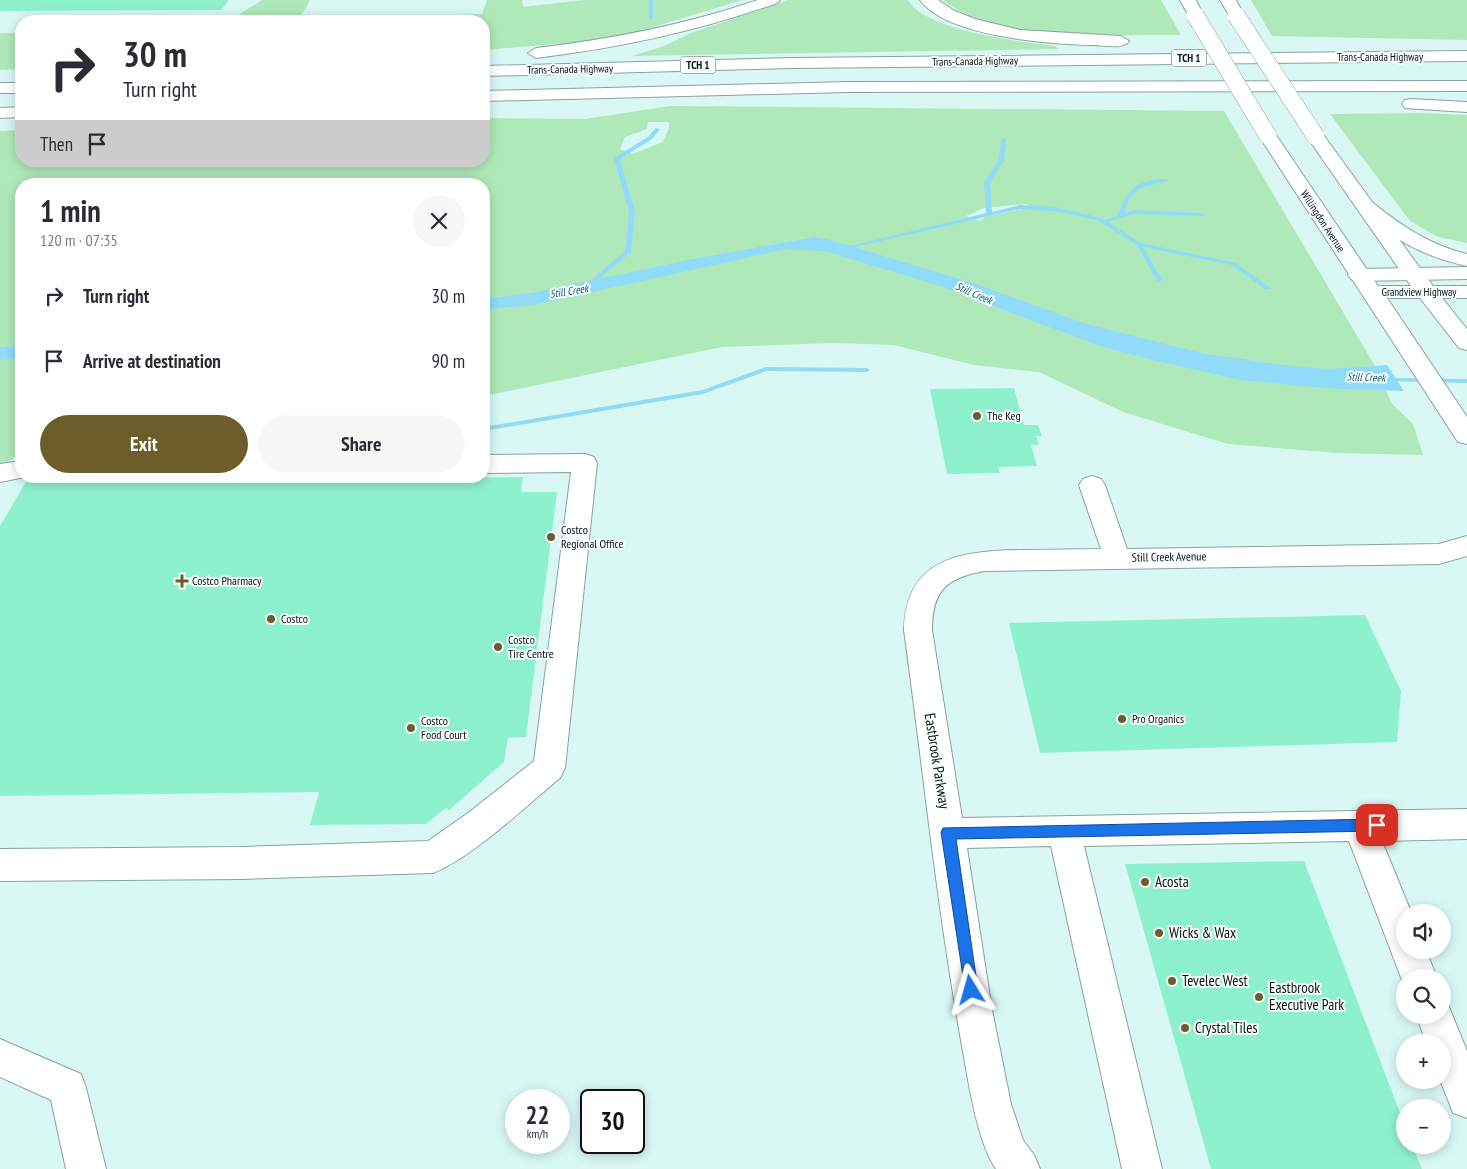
<!DOCTYPE html>
<html lang="en">
<head>
<meta charset="utf-8">
<style>
  :root { --surface:#fff; --page:#f7f7f7; --text:#2b2b33; --muted:#7c7c81; --accent:#6d5d2b }
  body { margin:0; font-family:"PT Sans Narrow",sans-serif; background:var(--page); color:var(--text); height:100vh; display:flex; flex-direction:column; font-size:19px; white-space:nowrap }
  * { box-sizing:border-box; margin:0 }
  p { font-size:16px; color:var(--muted) }
  .icon { flex:none; width:28px; height:28px; fill:none; stroke:currentColor; stroke-width:2; stroke-linecap:round; stroke-linejoin:round }
  .map { position:relative; flex:1; overflow:hidden }
  .details { position:absolute; left:15px; top:178px; width:475px; height:305px; display:flex; flex-direction:column; background:var(--surface); border-radius:20px; box-shadow:0 2px 12px #0003 }
  .details>* { flex:none }
  .banner { position:absolute; left:15px; top:15px; width:475px; height:152px; border-radius:20px; box-shadow:0 2px 12px #0003; background:#fff; color:var(--text); overflow:hidden }
  .controls { position:absolute; left:1396px; top:904px; display:grid; gap:10px }
  .controls a { display:grid; place-items:center; width:55px; height:55px; border-radius:50%; background:var(--surface); box-shadow:0 2px 12px #0003; font-size:25px }
  .speed { position:absolute; left:505px; top:1089px; display:flex; gap:10px; font-size:25px; font-weight:700; text-align:center }
  .speed>* { display:grid; place-content:center; width:65px; height:65px; border-radius:50%; background:var(--surface); box-shadow:0 2px 12px #0003; line-height:1 }
  .speed small { font-size:12px; font-weight:400 }
  .speed .limit { border:2px solid #111; border-radius:8px; background:#fff; color:#111 }
  .pin { position:absolute; display:grid; place-items:center; width:42px; height:42px; color:#fff; margin:-21px; border-radius:10px; box-shadow:0 2px 8px #0006 }
  .me { position:absolute; width:55px; margin:-28px; rotate:352deg; stroke-linejoin:round; filter:drop-shadow(0 0 4px #0008) }
  .turn { display:flex; align-items:center; gap:18px; height:105px; padding:0 25px; font-size:22px }
  .turn .icon { width:65px; height:65px; stroke-width:2.5 }
  .turn b { display:block; font-size:35px; line-height:42px }
  .then { display:flex; align-items:center; height:48px; padding:0 25px; background:#0003; gap:10px; font-size:19px }
  .round { display:grid; place-items:center; flex:none; width:52px; height:52px; border-radius:26px; background:var(--page) }
  .overview { display:flex; align-items:center; justify-content:space-between; height:85px; padding:0 25px }
  h1 { font-size:30px; font-weight:800; line-height:38px }
  .button { display:flex; gap:10px; margin-top:auto; padding:10px 25px }
  .button a { flex:1; height:58px; border-radius:30px; background:var(--accent); color:#fff; font-size:20px; font-weight:800; line-height:58px; text-align:center }
  .button a+a { background:var(--page); color:var(--text) }
  ul { padding:0; list-style:none }
  li { display:flex; align-items:center; gap:15px; height:65px; padding:0 25px }
  li div { flex:1 }
  li b { display:block; font-size:19px }
  li em { font-style:normal }
  .map>svg:first-child { display:block }
  .green { fill:#afe9b9; fill-rule:evenodd }
  .water { fill:#8fdbf9 }
  .lines { fill:none; stroke-linecap:round; stroke-linejoin:round }
  .stream { fill:#8fdbf9; fill-rule:evenodd }
  .building { fill:#8ef1cd }
  .minor-casing { stroke:#86a39f; stroke-width:2 }
  .major-casing { stroke:#86a39f; stroke-width:2 }
  .highway-casing { stroke:#86a39f; stroke-width:2 }
  .minor { fill:#fff; fill-rule:evenodd }
  .major { fill:#fff; fill-rule:evenodd }
  .highway { fill:#fff; fill-rule:evenodd }
  .major-bridge-casing { stroke:#86a39f; stroke-width:18; stroke-linecap:butt }
  .major-bridge { stroke:#fff; stroke-width:17 }
  .route { fill:#1a73e8; stroke:#114b97 }
  .poi-dot { fill:#6d5d2b; stroke:#f9fffe; stroke-width:2 }
  .labels { text-anchor:middle; stroke-width:4; stroke-linejoin:round; paint-order:stroke }
  .far-street-label { font-size:11px; fill:#071210; stroke:#f9fffe }
  .shield { fill:#f9fffe; stroke:#505957; stroke-width:1 }
  .shield-label { font-size:11px; font-weight:bold; fill:#071210 }
  .far-water-label { font-size:11px; font-style:italic; fill:#005a74; stroke:#f9fffe }
  .poi-label { font-size:12px; fill:#071210; stroke:#f9fffe; text-anchor:start }
  .street-label { font-size:12px; fill:#071210; stroke:#f9fffe }
  .near-street-label { font-size:15px; fill:#071210; stroke:#f9fffe }
  .near-poi-label { font-size:15px; fill:#071210; stroke:#f9fffe; text-anchor:start }
</style>
</head>
<body>
<div class="map">
<svg width="1467" height="1169" viewBox="0 0 1467 1169">
  <rect width="100%" height="100%" fill="#d9f8f4"/>
  <g class="green">
    <path d="M262 0H310L299 20 482 14 487 0H522L523 7 584 0H743L633 33 578 42 484 50V21H229Z"/>
    <path d="M789 0H908C925 31 1023 42 1056 46L1057 49 632 56 664 46 691 33Z"/>
    <path d="M943 0H1161L1181 35C1116 34 995 43 943 0Z"/>
    <path d="M1251 0H1467V40L1272 36Z"/>
    <path d="M0 33H21V69L0 70Z"/>
    <path d="M670 106 1224 111 1375 366 1392 404 1413 424 1423 455 1338 453 1228 444 1123 412 1039 372 974 365 894 345 833 343 722 347 484 396V184H21V453L9 461 0 463V131L21 130V161H484V118L585 119ZM648 122H669V128L663 142 632 154 620 149 625 137 647 129ZM1026 204 1029 205 1028 208 985 217 980 221 966 216 984 208Z"/>
    <path d="M1424 113 1467 115V243L1438 237 1410 221 1330 114Z"/>
  </g>
  <g class="water">
    <path d="M816 237 834 241 976 284 1086 324 1205 354 1299 367 1330 369 1387 365 1404 391 1337 389 1240 380 1166 363 1103 347 943 287 825 251 786 249 538 304 484 310V299L532 293 693 259Z"/>
    <path d="M21 346V358L0 360V347Z"/>
  </g>
  <g class="lines">
    <g class="stream">
      <path d="M649 0H653V18L651 19 649 18Z"/>
      <path d="M656 128 660 129 652 139 620 159 635 212 631 252 589 287H585V285L625 251 629 212 614 158 648 137Z"/>
      <path d="M1002 138 1006 139 1004 161 990 182 992 212 1020 205 1055 207 1101 218 1104 220 1119 215C1124 189 1142 178 1168 179V181C1146 186 1129 187 1125 213L1134 210 1202 213 1205 215 1204 216 1134 214 1108 222 1141 243 1236 263 1270 288 1269 289H1265L1232 265 1143 247 1162 280 1161 281H1157L1137 245 1097 220 1055 211 1020 209 850 248V246L986 213 984 182 998 161Z"/>
      <path d="M766 367 867 368 870 370 867 372 767 371 703 394 484 431V427L702 390Z"/>
      <path d="M1387 378 1467 379V383L1385 381V379Z"/>
    </g>
  </g>
  <g class="building">
    <path d="M0 0H229L221 10 0 11Z"/>
    <path d="M1014 388 1024 425H1038L1042 436H1036L1039 445H1031L1037 466 998 467 1000 473 947 474 930 389Z"/>
    <path d="M523 477 521 492H557L526 737 508 738 504 762 449 810 446 808 426 824 310 825 319 792 0 796V526L26 482Z"/>
    <path d="M1365 615 1401 691 1397 742 1040 753 1009 623Z"/>
    <path d="M1304 861 1405 1126V1145H1412L1422 1169H1211L1125 864Z"/>
  </g>
  <g class="lines">
    <g class="minor-casing">
      <g id="minor">
        <path d="M585 454 594 457 597 463 565 768 560 778C526 806 473 857 433 873L241 879 0 881V849L241 847 428 841 468 813 534 761 571 472 484 473V455Z"/>
        <path d="M21 461V476H30L0 482V464Z"/>
        <path d="M1092 476 1101 479 1105 485 1127 549 1439 544 1467 536V556L1439 564 984 571C946 578 932 591 932 630L962 818 1467 809V839L1382 841 1411 912H1405V950H1426L1437 978H1405V988L1349 841 1084 846 1162 1169H1122L1051 846 967 848 992 1010 1011 1104 1023 1140 1034 1155 1040 1169H996C977 1142 968 1079 962 1046 937 908 923 768 904 630 906 556 963 551 1023 550 1049 550 1075 549 1101 549L1079 485 1083 479Z"/>
        <path d="M1442 1000 1447 1002 1467 1051V1118L1453 1113 1440 1080H1442V1042H1426L1416 1015H1442Z"/>
        <path d="M0 1039 81 1074 86 1088 106 1169H66L51 1100 0 1077Z"/>
      </g>
    </g>
    <g class="major-casing">
      <g id="major">
        <path d="M1180 0H1196L1203 15 1200 18H1190Z"/>
        <path d="M1220 0H1236L1244 15 1241 18H1231Z"/>
        <path d="M1268 131 1274 132 1378 286H1411L1307 137 1310 133H1322L1433 286H1467V298H1442L1467 329V350L1459 348 1420 298H1387L1467 417V444L1458 442 1259 136 1262 132Z"/>
      </g>
    </g>
    <g class="highway-casing">
      <g id="highway">
        <path d="M758 0H780L777 3C699 31 619 48 536 58L528 53 536 48C612 39 685 25 758 0Z"/>
        <path d="M920 0H938L953 10 975 19 1020 30 1121 36 1129 41C1123 50 1102 45 1092 45 1051 44 946 37 920 0Z"/>
        <path d="M1467 51V61L794 68 484 76V66L794 58Z"/>
        <path d="M1467 81V91L848 92 484 101V91L848 82Z"/>
        <rect x="0" y="83" width="21" height="10"/>
        <path d="M1411 99 1467 102V112L1405 108 1402 104 1405 100Z"/>
        <path d="M21 107V117L0 118V108Z"/>
        <path d="M1366 201 1373 203C1402 226 1430 245 1467 254V266C1422 256 1395 240 1359 211L1356 207 1359 203Z"/>
        <path d="M1467 267V279L1358 281 1351 279 1348 275 1351 271 1358 269Z"/>
      </g>
    </g>
    <use href="#minor" class="minor"/>
    <use href="#major" class="major"/>
    <use href="#highway" class="highway"/>
    <g class="major-bridge-casing">
      <g id="major-bridge">
        <path d="M1195 15 1268 136"/>
        <path d="M1236 15 1316 137"/>
      </g>
    </g>
    <use href="#major-bridge" class="major-bridge"/>
  </g>
  <path class="route" d="M1377 819 1382 821 1384 825 1382 830 1377 831 956 839 978 990 976 996 971 998 966 996 941 832 943 828Z"/>
  <g class="poi-dot">
    <circle cx="977" cy="416" r="5"/>
    <circle cx="551" cy="537" r="5"/>
    <path d="M179.5 573.5h5v5h5v5h-5v5h-5v-5h-5v-5h5z"/>
    <circle cx="271" cy="619" r="5"/>
    <circle cx="498" cy="647" r="5"/>
    <circle cx="1122" cy="719" r="5"/>
    <circle cx="411" cy="728" r="5"/>
    <circle cx="1145" cy="882" r="5"/>
    <circle cx="1159" cy="933" r="5"/>
    <circle cx="1172" cy="981" r="5"/>
    <circle cx="1259" cy="997" r="5"/>
    <circle cx="1185" cy="1028" r="5"/>
  </g>
  <g class="labels">
    <g class="far-street-label">
      <text x="1380" y="61">Trans-Canada Highway</text>
      <text transform="translate(975 61) rotate(-1)" y="4">Trans-Canada Highway</text>
      <text transform="translate(570 69) rotate(-1)" y="4">Trans-Canada Highway</text>
      <text transform="translate(1323 221) rotate(57)" y="4">Willingdon Avenue</text>
      <text x="1419" y="296">Grandview Highway</text>
    </g>
    <g class="shield">
      <rect x="1171.5" y="49.5" width="35" height="17" rx="4"/>
      <rect x="680.5" y="56.5" width="35" height="17" rx="4"/>
    </g>
    <g class="shield-label">
      <text x="1189" y="62">TCH 1</text>
      <text x="698" y="69">TCH 1</text>
    </g>
    <g class="far-water-label">
      <text transform="translate(569 291) rotate(-9)" y="4">Still Creek</text>
      <text transform="translate(974 293) rotate(24)" y="4">Still Creek</text>
      <text transform="translate(1366 377) rotate(2)" y="4">Still Creek</text>
    </g>
    <g class="poi-label">
      <text x="987" y="420">The Keg</text>
      <text x="561" y="534">Costco<tspan x="561" dy="14">Regional Office</tspan></text>
      <text x="192" y="585">Costco Pharmacy</text>
      <text x="281" y="623">Costco</text>
      <text x="508" y="644">Costco<tspan x="508" dy="14">Tire Centre</tspan></text>
      <text x="1132" y="723">Pro Organics</text>
      <text x="421" y="725">Costco<tspan x="421" dy="14">Food Court</tspan></text>
    </g>
    <g class="street-label">
      <text transform="translate(1169 557) rotate(-1)" y="4">Still Creek Avenue</text>
    </g>
    <g class="near-street-label">
      <text transform="translate(937 761) rotate(81)" y="5">Eastbrook Parkway</text>
    </g>
    <g class="near-poi-label">
      <text x="1155" y="887">Acosta</text>
      <text x="1169" y="938">Wicks &amp; Wax</text>
      <text x="1182" y="986">Tevelec West</text>
      <text x="1269" y="993">Eastbrook<tspan x="1269" dy="17">Executive Park</tspan></text>
      <text x="1195" y="1033">Crystal Tiles</text>
    </g>
  </g>
</svg>
<div class="controls">
<a><svg class="icon" aria-label="sound" viewBox="0 0 24 24"><path d="M4 9h4l5-4v14l-5-4H4zM17 9q2 3 0 6"/></svg></a>
<a><svg class="icon" aria-label="search" viewBox="0 0 24 24"><circle cx="10" cy="10" r="6"/><path d="M15 15l6 6"/></svg></a>
<a>+</a>
<a>−</a>
</div>
<div class="speed"><div>22<small>km/h</small></div><div class="limit">30</div></div>
<div class="pin" style="left:1377px;top:825px;background:#d93025"><svg class="icon" aria-label="arrive" viewBox="0 0 24 24"><path d="M6 21V4h12l-3 4 3 4H6"/></svg></div>
<svg class="me" style="left:971px;top:990px" viewBox="-20 -20 40 40"><path d="M0-17L14 15 0 8-14 15z" fill="#1a73e8" stroke="#fff" stroke-width="4"/></svg>
<div class="banner">
<div class="turn"><svg class="icon" aria-label="right" viewBox="0 0 24 24"><path d="M7 20v-9h11M14 6l5 5-5 5"/></svg><div><b>30 m</b>Turn right</div></div>
<div class="then">Then<svg class="icon" aria-label="arrive" viewBox="0 0 24 24"><path d="M6 21V4h12l-3 4 3 4H6"/></svg></div>
</div>
<section class="details">
<div class="overview"><div><h1>1 min</h1><p>120 m · 07:35</p></div><a class="round"><svg class="icon" aria-label="close" viewBox="0 0 24 24"><path d="M6 6l12 12M18 6L6 18"/></svg></a></div>
<ul>
<li><svg class="icon" aria-label="right" viewBox="0 0 24 24"><path d="M7 20v-9h11M14 6l5 5-5 5"/></svg><div><b>Turn right</b></div><em>30 m</em></li>
<li><svg class="icon" aria-label="arrive" viewBox="0 0 24 24"><path d="M6 21V4h12l-3 4 3 4H6"/></svg><div><b>Arrive at destination</b></div><em>90 m</em></li>
</ul>
<div class="button"><a>Exit</a><a>Share</a></div>
</section>
</div>
</body>
</html>
